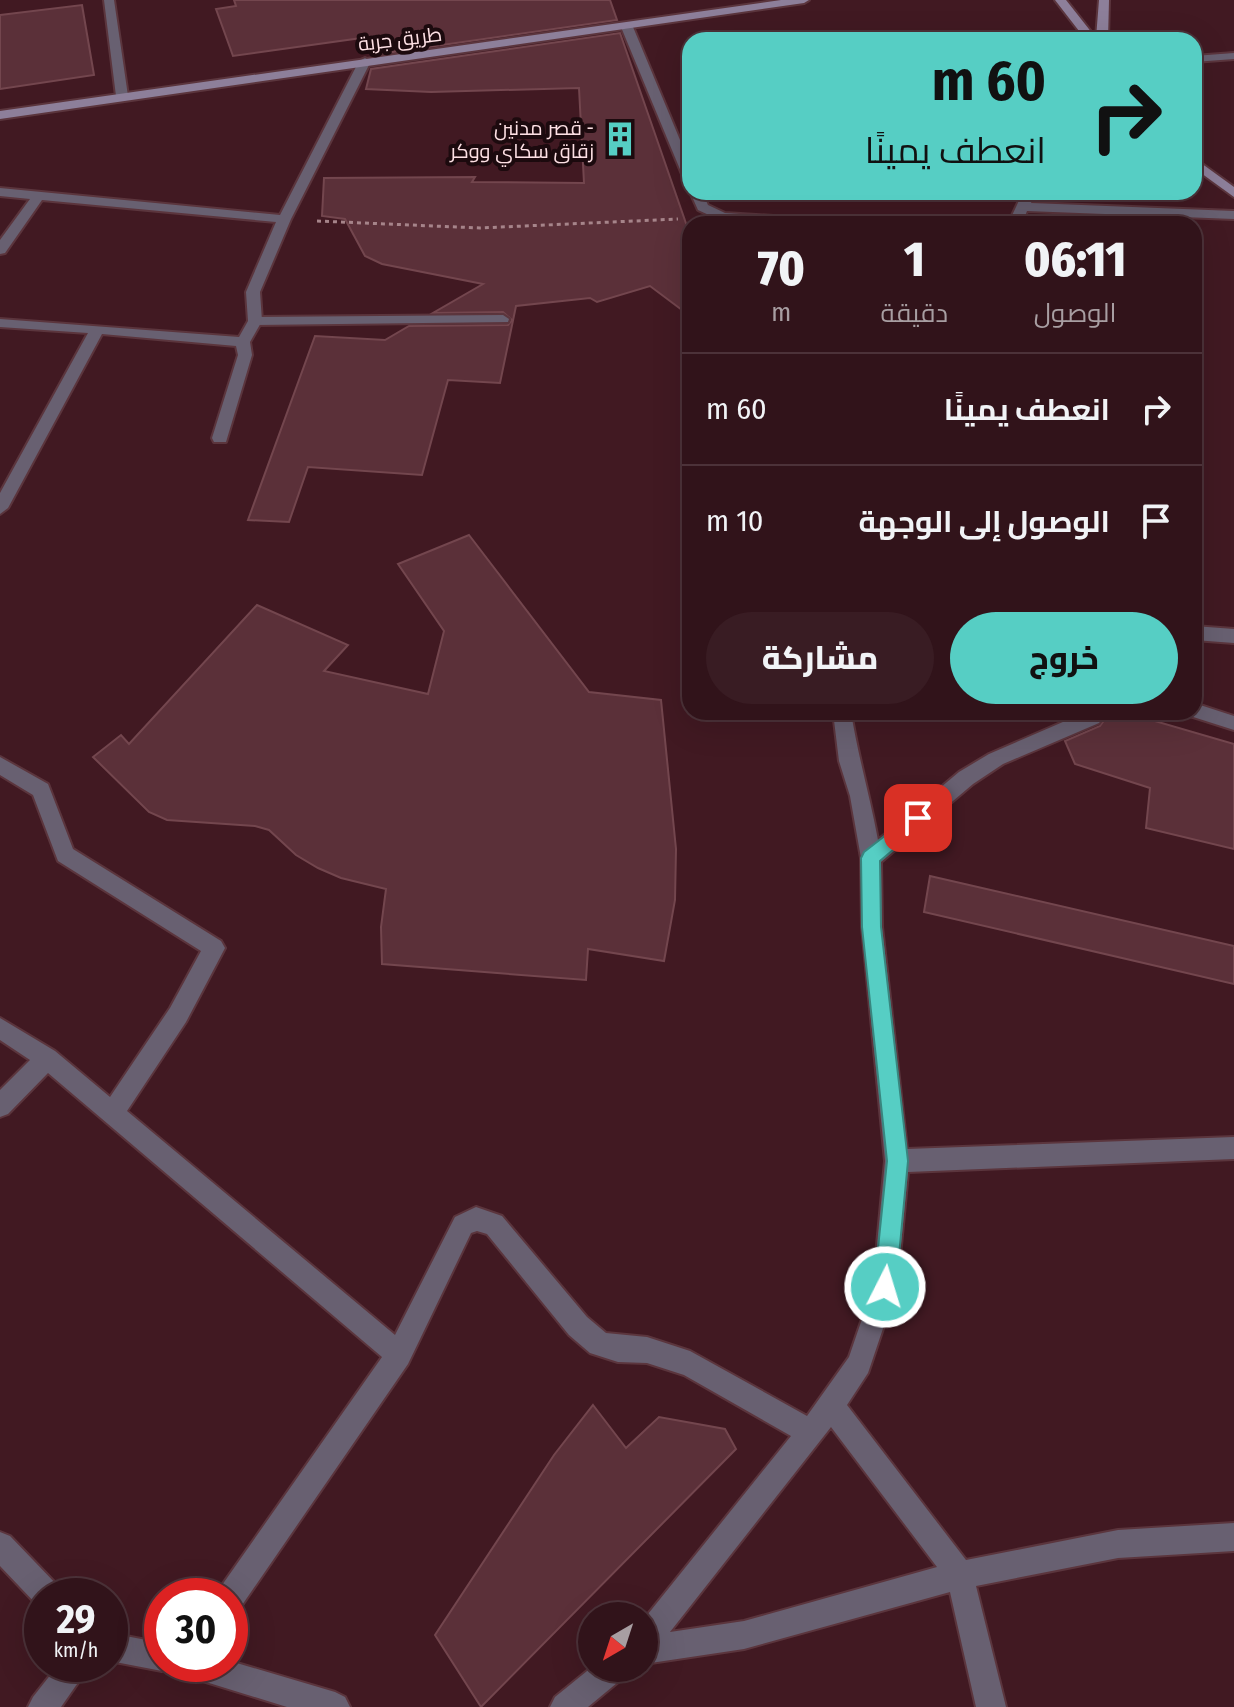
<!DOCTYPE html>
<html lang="ar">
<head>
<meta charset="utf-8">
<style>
  :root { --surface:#31131a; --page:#391c23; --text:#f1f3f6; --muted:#a89ea2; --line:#4c3239; --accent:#56cec4 }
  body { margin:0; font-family:"Fira Sans Condensed",Cairo,sans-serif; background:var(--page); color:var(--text); direction:rtl; height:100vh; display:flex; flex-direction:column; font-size:30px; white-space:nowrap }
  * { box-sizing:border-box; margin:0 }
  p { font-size:26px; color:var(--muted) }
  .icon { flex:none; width:44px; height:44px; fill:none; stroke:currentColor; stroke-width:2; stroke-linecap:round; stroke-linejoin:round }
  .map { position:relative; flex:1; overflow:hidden; direction:ltr }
  .side { position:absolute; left:682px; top:216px; width:520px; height:504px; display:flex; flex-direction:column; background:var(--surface); border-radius:24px; box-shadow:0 8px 32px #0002,0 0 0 2px var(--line); direction:rtl }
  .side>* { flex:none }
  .top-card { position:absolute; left:682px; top:32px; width:520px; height:168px; border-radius:24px; box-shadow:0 8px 32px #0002,0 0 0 2px var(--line); direction:rtl; background:#56cec4; color:#111; overflow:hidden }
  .needle { width:52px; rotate:219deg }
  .controls { position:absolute; left:578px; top:1602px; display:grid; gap:16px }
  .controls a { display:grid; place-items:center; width:80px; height:80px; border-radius:50%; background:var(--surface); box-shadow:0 8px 32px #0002,0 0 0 2px var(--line); font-size:40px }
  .speed { position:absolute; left:24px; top:1578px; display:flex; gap:16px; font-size:40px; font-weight:700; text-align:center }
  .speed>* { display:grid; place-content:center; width:104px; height:104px; border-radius:50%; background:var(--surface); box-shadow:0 8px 32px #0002,0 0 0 2px var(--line); line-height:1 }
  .speed small { font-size:20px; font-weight:400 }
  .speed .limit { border:12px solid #d22; background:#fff; color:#111 }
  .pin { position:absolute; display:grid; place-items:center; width:68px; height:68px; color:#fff; margin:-34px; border-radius:16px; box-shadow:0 4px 12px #0006 }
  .me { position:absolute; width:88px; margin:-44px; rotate:5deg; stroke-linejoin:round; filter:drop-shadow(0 0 6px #0008) }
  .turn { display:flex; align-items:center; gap:28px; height:168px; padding:0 24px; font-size:36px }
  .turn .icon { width:104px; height:104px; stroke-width:2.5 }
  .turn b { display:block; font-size:56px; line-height:68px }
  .eta { display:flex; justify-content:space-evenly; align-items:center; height:136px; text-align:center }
  .eta b { font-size:48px; font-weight:800; line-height:56px }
  .button { display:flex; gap:16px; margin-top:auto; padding:16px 24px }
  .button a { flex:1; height:92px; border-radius:48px; background:var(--accent); color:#111; font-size:32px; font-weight:800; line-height:92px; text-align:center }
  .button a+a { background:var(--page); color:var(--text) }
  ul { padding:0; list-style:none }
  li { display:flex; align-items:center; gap:24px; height:112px; padding:0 24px; border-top:2px solid var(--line) }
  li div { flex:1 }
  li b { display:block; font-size:30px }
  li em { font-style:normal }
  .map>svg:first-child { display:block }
  .building { fill:#5b3039; stroke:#73464e; stroke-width:2 }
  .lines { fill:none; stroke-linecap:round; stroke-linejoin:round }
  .lane-casing { stroke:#5b353d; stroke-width:4 }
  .street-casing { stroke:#5b353d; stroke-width:4 }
  .secondary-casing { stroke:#5b353d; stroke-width:4 }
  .path { stroke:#a6848a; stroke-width:3; stroke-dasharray:4 4; stroke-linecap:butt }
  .lane { fill:#686071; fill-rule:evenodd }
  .street { fill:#686071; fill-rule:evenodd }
  .secondary { fill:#8d7f9a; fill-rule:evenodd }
  .route { fill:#56cec4; stroke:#38867f; stroke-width:2 }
  .labels { text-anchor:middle; stroke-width:8; stroke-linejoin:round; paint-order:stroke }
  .far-street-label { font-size:20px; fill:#fde0e4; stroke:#1c0a0e }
  .far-poi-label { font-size:20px; fill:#fde0e4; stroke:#1c0a0e; text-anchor:end }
</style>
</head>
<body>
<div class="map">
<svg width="1234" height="1707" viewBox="0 0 1234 1707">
  <rect width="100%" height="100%" fill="#411922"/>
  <g class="building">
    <path d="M234 0H610L617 20 372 55 376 36 233 56 216 9 236 6Z"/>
    <path d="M82 5 94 75 0 89V15Z"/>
    <path d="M620 33 690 235V316L650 286 597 302 590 298 516 306 500 383 448 380 422 475 308 467 289 522 248 520 315 336 385 340 409 326 508 325 512 320 503 312 433 313 483 284 382 264 365 256 345 219 322 216 324 178 475 177 472 182 584 183 579 88 431 92 366 89 371 69Z"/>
    <path d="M469 535 589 692 661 700 676 849 675 900 664 961 588 949 586 980 382 964 381 927 386 889 341 878 318 868 296 855 269 830 255 826 167 820 149 812 93 757 121 735 129 744 257 605 348 645 324 671 428 694 444 631 398 564Z"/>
    <path d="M1110 712H1124L1234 744V849L1146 828 1150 788 1075 764 1065 741 1100 726Z"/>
    <path d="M930 876 1234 946V984L924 912Z"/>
    <path d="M593 1405 626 1448 659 1417 725 1429 736 1449 481 1707 435 1635 554 1455Z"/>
  </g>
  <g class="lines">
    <g class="lane-casing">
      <g id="lane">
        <path d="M1234 53V59L1194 62V56Z"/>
        <path d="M503 315 509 319 508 322 255 325 249 321 255 317Z"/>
      </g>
    </g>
    <g class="street-casing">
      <g id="street">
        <path d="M104 0H114L128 96 122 100 116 96Z"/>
        <path d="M627 24 633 27 690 164V183L684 179 621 27Z"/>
        <path d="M365 58 371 61 291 219 260 292 262 321 250 342 252 355 226 442H214L212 438 238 355 236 346 102 334 8 508 0 514V493L88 333 0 327V319L239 337 248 321 246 292 276 222 42 200 5 253 0 254V240L30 199 0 196V188L280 215 359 61Z"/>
        <path d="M690 192H702L708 205 725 213 837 220 844 224 722 221 698 210Z"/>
        <path d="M1023 192H1035L1031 203 1234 211V219L1027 211 1022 224H1008Z"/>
        <path d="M1194 626 1234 629V643L1194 640Z"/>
        <path d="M1194 703 1234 716V730L1187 715 1186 712H1194Z"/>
        <path d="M833 712H851C858 756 870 797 878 840L959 772 989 754 1086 712H1107L1099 723 1003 764 973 784 881 862 882 927 907 1149 1234 1137V1159L908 1172 897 1287 868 1373 847 1405 966 1560 1118 1530 1234 1523V1551L1118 1558 976 1586 1006 1707H976L950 1592 744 1649 644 1664V1619L791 1436 684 1375 647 1363 618 1362 590 1353 569 1335 487 1234 477 1231 471 1233 408 1364 240 1608 230 1612V1596H217L220 1588 382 1357 48 1073 8 1114 0 1117V1090L30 1060 0 1040V1018L55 1051 110 1097 170 1008 201 951 58 861 33 795 0 775V757L48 784 73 849 221 941 225 948 186 1022 127 1111 395 1335 455 1217 476 1207 502 1216 587 1317 606 1333 647 1337 690 1351 807 1416 849 1357 873 1287 885 1161 862 927 861 858 850 796 839 761ZM831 1427 937 1567 744 1621 670 1632Z"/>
        <path d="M0 1532 10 1536 58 1586 62 1596H42V1607L38 1606 0 1566Z"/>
        <path d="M110 1633 162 1643V1664H173L172 1667 162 1671 110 1661Z"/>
        <path d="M230 1661 335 1692 345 1697 350 1707H287L193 1678 183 1674 179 1664H230Z"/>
        <path d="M59 1664H91L61 1707H28L33 1697Z"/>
        <path d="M592 1667 627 1668 623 1678 588 1707H550L555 1697Z"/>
      </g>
    </g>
    <g class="secondary-casing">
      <g id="secondary">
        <path d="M781 0H809L804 3 0 119V111Z"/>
        <path d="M1055 0H1066L1096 38 1099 0H1109L1108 40H1086Z"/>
        <path d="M1194 158 1234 187V197L1194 168Z"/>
      </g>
    </g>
    <path class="path" d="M317 221 480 228 678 219"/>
    <use href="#lane" class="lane"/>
    <use href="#street" class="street"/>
    <use href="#secondary" class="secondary"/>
  </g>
  <path class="route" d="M918 810 925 812 927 818 925 823 880 861 881 927 908 1161 896 1287 893 1295 885 1299 877 1295 874 1287 887 1161 862 927 861 858 864 852Z"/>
  <defs>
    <g id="building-bare" transform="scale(2.76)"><path d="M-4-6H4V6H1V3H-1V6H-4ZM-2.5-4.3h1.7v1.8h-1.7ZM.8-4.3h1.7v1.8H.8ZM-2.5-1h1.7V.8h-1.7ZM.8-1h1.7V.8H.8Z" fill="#56cec4" stroke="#1c0a0e" stroke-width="2.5" paint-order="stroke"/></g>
  </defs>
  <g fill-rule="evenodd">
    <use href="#building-bare" x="620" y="139"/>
  </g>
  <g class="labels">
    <g class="far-street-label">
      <text transform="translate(400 39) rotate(-7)" y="7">طريق جربة</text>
    </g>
    <g class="far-poi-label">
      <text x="594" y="135">قصر مدنين -<tspan x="594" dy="23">زقاق سكاي ووكر</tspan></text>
    </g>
  </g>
</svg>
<div class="controls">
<a><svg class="needle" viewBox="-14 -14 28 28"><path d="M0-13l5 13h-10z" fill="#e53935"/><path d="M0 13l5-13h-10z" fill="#a89ea2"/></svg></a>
</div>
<div class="speed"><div>29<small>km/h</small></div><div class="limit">30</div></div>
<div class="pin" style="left:918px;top:818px;background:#d93025"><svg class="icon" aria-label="arrive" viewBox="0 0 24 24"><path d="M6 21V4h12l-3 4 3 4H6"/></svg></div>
<svg class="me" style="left:885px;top:1287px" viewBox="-20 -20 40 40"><circle r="17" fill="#56cec4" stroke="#fff" stroke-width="3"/><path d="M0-11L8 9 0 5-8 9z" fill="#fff"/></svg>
<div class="top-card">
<div class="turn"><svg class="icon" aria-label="right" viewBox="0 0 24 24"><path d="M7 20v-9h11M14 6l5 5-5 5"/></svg><div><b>60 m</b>انعطف يمينًا</div></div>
</div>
<section class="side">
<div class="eta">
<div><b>06:11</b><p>الوصول</p></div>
<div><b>1</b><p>دقيقة</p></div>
<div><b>70</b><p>m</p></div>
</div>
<ul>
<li><svg class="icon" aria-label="right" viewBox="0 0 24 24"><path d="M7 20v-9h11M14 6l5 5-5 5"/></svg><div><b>انعطف يمينًا</b></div><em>60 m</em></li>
<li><svg class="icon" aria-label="arrive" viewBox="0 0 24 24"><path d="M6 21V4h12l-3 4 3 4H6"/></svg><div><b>الوصول إلى الوجهة</b></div><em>10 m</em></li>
</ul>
<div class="button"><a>خروج</a><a>مشاركة</a></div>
</section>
</div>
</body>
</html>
